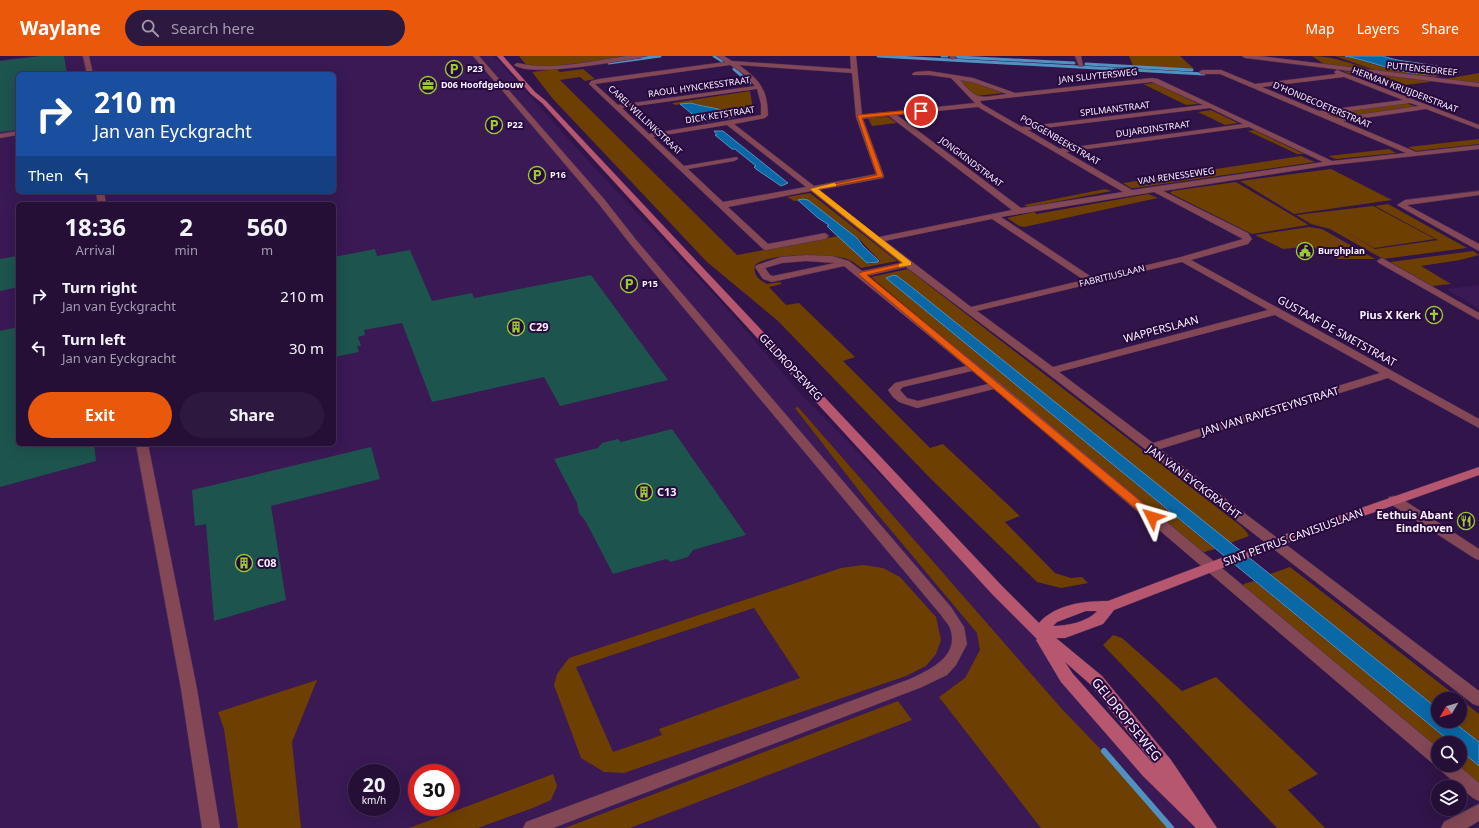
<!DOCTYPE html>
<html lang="en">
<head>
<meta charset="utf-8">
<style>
  :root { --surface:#250f37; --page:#2d183f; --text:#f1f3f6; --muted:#a39cad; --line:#422f52; --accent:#ea580c }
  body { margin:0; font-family:"Noto Sans",sans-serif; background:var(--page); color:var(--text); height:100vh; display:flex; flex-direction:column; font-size:15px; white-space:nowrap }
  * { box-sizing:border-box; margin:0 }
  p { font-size:13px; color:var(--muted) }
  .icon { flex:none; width:22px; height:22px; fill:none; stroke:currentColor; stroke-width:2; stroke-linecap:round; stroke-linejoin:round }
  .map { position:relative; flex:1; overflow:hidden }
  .drawer { position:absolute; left:16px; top:146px; width:320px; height:244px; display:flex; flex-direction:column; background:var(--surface); border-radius:6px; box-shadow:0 4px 16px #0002,0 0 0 1px var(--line) }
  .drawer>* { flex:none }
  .guide { position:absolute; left:16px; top:16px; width:320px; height:122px; border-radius:6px; box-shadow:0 4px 16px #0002,0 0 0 1px var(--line); background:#1a4fa0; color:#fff; overflow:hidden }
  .needle { width:26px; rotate:232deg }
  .controls { position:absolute; left:1431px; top:636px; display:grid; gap:8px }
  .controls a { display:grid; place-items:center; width:36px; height:36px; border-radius:50%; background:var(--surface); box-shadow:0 4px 16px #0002,0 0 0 1px var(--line); font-size:20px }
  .speed { position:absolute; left:348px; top:708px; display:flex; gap:8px; font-size:20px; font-weight:700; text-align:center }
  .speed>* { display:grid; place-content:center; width:52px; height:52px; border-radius:50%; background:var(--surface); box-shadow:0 4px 16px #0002,0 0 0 1px var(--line); line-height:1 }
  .speed small { font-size:10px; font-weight:400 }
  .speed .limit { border:6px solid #d22; background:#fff; color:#111 }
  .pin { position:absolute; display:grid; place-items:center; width:34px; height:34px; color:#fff; margin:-17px; border:2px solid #fff; border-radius:50%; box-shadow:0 1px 4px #0007 }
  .me { position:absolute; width:44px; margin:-22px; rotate:310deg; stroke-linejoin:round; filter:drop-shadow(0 0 3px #0008) }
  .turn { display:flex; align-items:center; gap:14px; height:84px; padding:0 12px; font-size:18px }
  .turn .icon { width:52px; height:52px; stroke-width:2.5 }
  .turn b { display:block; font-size:28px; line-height:34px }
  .then { display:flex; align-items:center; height:38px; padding:0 12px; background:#0003; gap:8px; font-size:15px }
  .eta { display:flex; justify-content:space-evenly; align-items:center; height:68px; text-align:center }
  .eta b { font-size:24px; font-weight:700; line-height:28px }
  .button { display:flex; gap:8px; margin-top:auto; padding:8px 12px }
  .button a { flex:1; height:46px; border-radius:24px; background:var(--accent); color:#fff; font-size:16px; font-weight:700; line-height:46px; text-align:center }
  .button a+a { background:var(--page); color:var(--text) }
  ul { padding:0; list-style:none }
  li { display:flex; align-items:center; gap:12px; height:52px; padding:0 12px }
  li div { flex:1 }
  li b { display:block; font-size:15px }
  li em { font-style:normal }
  header { display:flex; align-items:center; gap:24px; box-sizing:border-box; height:56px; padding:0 20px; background:var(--accent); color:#fff }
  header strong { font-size:19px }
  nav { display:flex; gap:22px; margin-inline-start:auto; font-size:14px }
  .search { width:280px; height:36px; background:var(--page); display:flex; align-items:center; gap:10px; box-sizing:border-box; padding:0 14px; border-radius:22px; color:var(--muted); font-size:15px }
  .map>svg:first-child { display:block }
  .built { fill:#3a1955; fill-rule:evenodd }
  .green { fill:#6d3f00; fill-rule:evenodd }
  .water { fill:#0a68a7; stroke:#5191c1 }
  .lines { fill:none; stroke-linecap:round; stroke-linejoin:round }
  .stream-far1 { stroke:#5191c1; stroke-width:3 }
  .stream { stroke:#5191c1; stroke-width:6 }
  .building { fill:#1d544e }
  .street-casing { stroke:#492f5f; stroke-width:1 }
  .secondary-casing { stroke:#492f5f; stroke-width:1 }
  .street { fill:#834755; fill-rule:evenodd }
  .secondary { fill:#b7576f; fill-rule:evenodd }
  .route { fill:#ea580c; stroke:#983908 }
  .slow { fill:#f59e0b }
  .labels { text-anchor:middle; stroke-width:4; stroke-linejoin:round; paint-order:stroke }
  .far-poi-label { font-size:9px; font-weight:bold; fill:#f7f1fe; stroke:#27093e; text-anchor:start }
  .far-street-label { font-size:9px; fill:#f7f1fe; stroke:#27093e }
  .poi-label { font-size:11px; font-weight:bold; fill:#f7f1fe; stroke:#27093e; text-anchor:start }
  .street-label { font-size:11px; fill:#f7f1fe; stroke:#27093e }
  .near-street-label { font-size:13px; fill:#f7f1fe; stroke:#27093e }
</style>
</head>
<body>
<header>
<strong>Waylane</strong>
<div class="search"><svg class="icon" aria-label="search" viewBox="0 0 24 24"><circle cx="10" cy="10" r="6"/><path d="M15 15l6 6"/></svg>Search here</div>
<nav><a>Map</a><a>Layers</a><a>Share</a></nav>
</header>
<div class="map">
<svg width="1479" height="772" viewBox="0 0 1479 772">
  <rect width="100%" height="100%" fill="#311449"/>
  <g class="built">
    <path d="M28 0H494L592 109 723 248 800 337 1050 592 1213 772H0V4ZM18 18H334V136H18ZM18 148H334V388H18ZM357 717H391V751H357ZM417 717H451V751H417Z"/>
    <path d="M1479 229V253L1446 233Z"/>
  </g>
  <g class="green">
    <path d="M519 0H632L549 11 527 10Z"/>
    <path d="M1129 0H1180L1194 13 1133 10Z"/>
    <path d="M1312 0C1335 0 1355 9 1377 16L1327 10Z"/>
    <path d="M1335 0C1352 0 1366 6 1383 11 1402 16 1422 18 1441 16L1445 15 1446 13 1443 11 1461 16 1434 21 1380 16Z"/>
    <path d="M556 13 560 16 583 13 595 23 585 25 580 21 560 24 737 199 838 180 868 208 879 206 880 205 859 183 808 144 794 145 787 141 810 137 897 205 861 212C856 208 850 203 843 202 826 198 767 197 755 209 753 219 759 224 767 228L780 226 782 228 769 231 786 249 799 247 855 301 843 305 930 392 943 388 1020 460 1005 466 1055 517 1071 522 1082 521 1088 527 1061 532 1037 526 931 423 778 265 707 206 553 43 532 16Z"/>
    <path d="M1343 15 1430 24V26L1396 30 1366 19 1354 20Z"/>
    <path d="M1479 17V27L1445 23Z"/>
    <path d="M964 23 1003 37 976 40 959 24Z"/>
    <path d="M1154 27 1199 48 1186 49 1143 28Z"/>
    <path d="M750 35 753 53 729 56 691 47 675 49 672 47Z"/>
    <path d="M1406 47 1417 51 1337 62 1327 58Z"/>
    <path d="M1211 54 1238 67 1225 69 1198 56Z"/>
    <path d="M888 61 897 67 872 70 868 62Z"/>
    <path d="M1254 74 1304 98H1297L1248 75Z"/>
    <path d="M1479 83V88L1416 95 1408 91Z"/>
    <path d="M1389 93 1396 97 1336 103 1328 100Z"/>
    <path d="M1301 100 1315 106 1135 132H1131L1123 127Z"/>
    <path d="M1331 113 1392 144 1294 158 1240 125Z"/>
    <path d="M1236 126 1307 168 1308 169 1252 178 1170 137 1172 135Z"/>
    <path d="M1105 133 1112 135 1028 151 1024 149Z"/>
    <path d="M1148 138 1158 142 1024 171 1019 170 1007 162 1034 156 1037 158Z"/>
    <path d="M1388 148 1467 192 1383 203 1330 173 1311 168 1296 159 1373 150 1435 183 1374 192 1339 172 1375 193 1438 184 1375 150Z"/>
    <path d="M1309 171 1322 173 1375 203H1338L1311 190 1283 193 1255 179Z"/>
    <path d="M1473 195 1479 199 1460 204 1421 210 1451 228 1432 230 1390 206Z"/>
    <path d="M908 213 1241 470 1246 475 1249 480 1230 487 909 229 897 220 886 222 1215 493 1204 496 1200 494 978 311 871 221Z"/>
    <path d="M798 351 1061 652 1107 700 1170 772H1041L939 641 965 622 980 594 977 577 874 454 795 352Z"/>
    <path d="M863 509 883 512 900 521 936 561 941 584 936 598 926 610 906 620 624 717 604 716 581 702 554 629 557 618 569 602 841 512ZM754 552 800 622 659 673 662 679 613 696 576 611Z"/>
    <path d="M1290 511 1303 521 1460 643H1438V653L1270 518Z"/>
    <path d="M1254 525 1452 687H1438V695L1242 531 1244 528Z"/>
    <path d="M1113 579 1122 582 1182 635 1216 621 1318 718 1288 734 1325 772H1277L1103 589Z"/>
    <path d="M317 624 292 686 301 772H238L224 673 218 656Z"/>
    <path d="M1460 643 1479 658V686L1452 665H1460Z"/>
    <path d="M898 645 912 664 630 772H565Z"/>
    <path d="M1460 694 1479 710V730L1454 709H1460Z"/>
    <path d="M553 718 557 730 551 744 533 752 478 772H409Z"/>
  </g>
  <g class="water">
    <path d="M1345 0H1382L1397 4 1438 10 1446 13 1445 15C1413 25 1377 6 1345 0Z"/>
    <path d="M691 47C706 52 722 51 735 61L702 66 680 48Z"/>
    <path d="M714 75H723L788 127 781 130 756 113 754 111 756 110 735 93H732L715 79H717Z"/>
    <path d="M803 143 808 144 857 182 863 190 879 205 878 206 867 207 831 174 827 170 829 169 818 162 798 144Z"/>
    <path d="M894 219 897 220 909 229 1438 653V665H1452L1479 686V710L1460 694V687H1452L886 222Z"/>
  </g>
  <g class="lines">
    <g class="stream-far1">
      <path d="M714 0 722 5"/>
      <path d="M878 0 1204 18"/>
      <path d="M942 0H947"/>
      <path d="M957 1 1074 7"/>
      <path d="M609 7 660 0"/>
      <path d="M1086 8 1192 14"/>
      <path d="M734 13 750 27"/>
    </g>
    <path class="stream" d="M1104 695 1171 772"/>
  </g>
  <g class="building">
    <path d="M41 0H64L67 18H18V69L15 70 16 74 0 76V5Z"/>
    <path d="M375 193 377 200 410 194 432 245 472 237 474 242 591 219 668 324 560 350 544 321 432 346 402 267 364 274 365 279 358 281 361 290H357L359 296 334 301V201Z"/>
    <path d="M18 200V231L0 235V203Z"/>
    <path d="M18 271V388H94L96 405 0 431V275Z"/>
    <path d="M672 373 746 479 693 494 688 501 671 506 666 503 613 518 586 466 579 457 577 447 554 403 598 392 602 387 618 383 621 386Z"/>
    <path d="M371 391 380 423 271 450 286 544 214 565 206 468 195 470 192 434Z"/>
  </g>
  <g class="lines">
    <g class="street-casing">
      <g id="street">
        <path d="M83 0H89L93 18H87Z"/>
        <path d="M473 0H479L604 143 637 185 951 551 964 571 967 588 956 609 947 619 922 631 553 772H523L526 766 910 623C931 613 960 600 950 572 948 567 943 563 941 559L631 189 598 147Z"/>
        <path d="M627 0H644L641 2C616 5 532 22 514 9L517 7C552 15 591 5 627 0Z"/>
        <path d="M717 0H724L732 5 851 13 850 0H856L862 59 975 47 951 22 929 19H913L912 18 915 16 929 15 973 22 1015 37 1152 22 1158 23 1332 105 1406 97 1220 18H1202L1199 16 1202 14H1221L1255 28 1336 18 1334 16 1337 14 1479 69V73L1426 53 1343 65 1416 96 1479 89V93L1331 109 1163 135 1248 177 1252 183 1248 188 1191 204 1479 363V372L1388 322 1160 393 1479 635V650L1473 648 1047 317 906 211 867 220 1000 327 1438 692V709H1458L1479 727V745L1473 742 1440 714 1438 709 1432 707 994 333 917 352 899 346 893 341 888 334 895 327 966 310 844 210 772 226 763 223 755 211 757 209 781 201 806 199 832 200 849 205 862 215 901 207 811 135 728 151 768 188 825 177 829 180 825 183 766 194 763 193 589 28 591 25 599 23 725 6ZM730 9 744 18 755 30 618 49 595 28ZM739 9 852 17 856 61 876 118 814 130 734 68 765 62 768 59C767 33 760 24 739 9ZM1344 21 1403 44 1319 55 1262 31ZM960 24 972 26 1007 38C980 41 979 46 960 24ZM1152 26 1203 49 1022 71 982 48 980 45ZM757 33 761 48V59L649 78 622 52ZM1410 47 1419 50 1336 62 1327 58ZM978 51 1123 136 1021 152 897 59ZM1210 52 1243 68 1060 93 1028 74ZM889 60 1012 154 879 181 819 134 883 122 884 120 863 63ZM727 69 806 131 723 146 688 113 734 105 738 103 737 101 684 110 653 81ZM1249 71 1323 106 1132 134 1066 96ZM1154 136 1243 183 1181 201 1093 222 1001 161ZM992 163 1084 224 971 251 885 185ZM806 205 835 207 773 220 770 219 765 212 782 207ZM1182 206 1268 254 1053 311 977 255ZM1275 259 1380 317 1153 387 1059 316ZM972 315 988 328 918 345 907 342 900 334 903 331Z"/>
        <path d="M949 0H955L957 2 952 3Z"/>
        <path d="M1075 0H1081L1083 10H1079Z"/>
        <path d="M1242 0H1259L1479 27V31L1245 2Z"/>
        <path d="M18 75V79L0 82V78Z"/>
        <path d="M1479 135V139L1407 149 1479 188V195L1397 149 1405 144Z"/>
        <path d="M96 136H104L106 148H98Z"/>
        <path d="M1382 202 1479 257V264L1379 207 1377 205Z"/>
        <path d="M136 388H148L197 633 220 772H202L181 633Z"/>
        <path d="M1394 440 1399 441 1479 493V504L1474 502 1389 447 1388 444 1389 441Z"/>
        <path d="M1479 748V765L1467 772H1441L1444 766Z"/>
      </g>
    </g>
    <g class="secondary-casing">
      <path id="secondary" d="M497 0H503L535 36 546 45 1002 530 1039 567C1056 548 1084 545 1108 545L1269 484 1479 411V419L1279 490 1114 554 1103 568 1065 582H1056L1102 620 1171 704 1217 772H1196L1143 720 1061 626 1036 584 1037 583 992 538 542 47 531 38ZM1086 555H1097C1088 566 1066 570 1053 570L1057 566ZM1065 606 1090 628 1157 712 1073 618Z"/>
    </g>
    <use href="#street" class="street"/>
    <use href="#secondary" class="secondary"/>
  </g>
  <path class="route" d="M921 53 923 54V56L862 62 883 120 882 121 818 133 912 208 867 219 1156 458 1157 461 1156 463H1148L858 218 862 216 903 207 810 133 877 119 857 59Z"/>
  <path class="slow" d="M834 127 836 128V130L818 133 911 206V209L899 211V208L903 207 810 133Z"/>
  <defs>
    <g id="parking-ring" transform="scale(0.9)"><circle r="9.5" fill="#27093e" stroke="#9bcb33" stroke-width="1.5"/><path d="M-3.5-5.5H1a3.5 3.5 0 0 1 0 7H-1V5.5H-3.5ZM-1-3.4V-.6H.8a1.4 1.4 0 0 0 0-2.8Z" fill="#9bcb33"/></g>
    <g id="office-ring" transform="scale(0.9)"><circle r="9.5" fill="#27093e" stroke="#9bcb33" stroke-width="1.5"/><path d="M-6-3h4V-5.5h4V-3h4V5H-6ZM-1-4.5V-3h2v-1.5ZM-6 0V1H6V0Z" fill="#9bcb33"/></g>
    <g id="civic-ring" transform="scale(0.9)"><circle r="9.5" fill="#27093e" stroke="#9bcb33" stroke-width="1.5"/><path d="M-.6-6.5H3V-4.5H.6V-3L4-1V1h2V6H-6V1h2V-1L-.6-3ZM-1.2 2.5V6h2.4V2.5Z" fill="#9bcb33"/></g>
    <g id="church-ring" transform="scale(0.9)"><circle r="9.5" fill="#27093e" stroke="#9bcb33" stroke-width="1.5"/><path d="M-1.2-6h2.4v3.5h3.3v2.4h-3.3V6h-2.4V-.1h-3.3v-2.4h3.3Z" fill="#9bcb33"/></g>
    <g id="building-ring" transform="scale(0.9)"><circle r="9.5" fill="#27093e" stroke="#9bcb33" stroke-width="1.5"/><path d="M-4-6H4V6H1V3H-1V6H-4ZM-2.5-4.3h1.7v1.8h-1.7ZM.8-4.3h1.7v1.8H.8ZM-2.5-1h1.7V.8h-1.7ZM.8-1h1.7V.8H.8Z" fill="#9bcb33"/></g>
    <g id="restaurant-ring" transform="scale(0.9)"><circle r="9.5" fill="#27093e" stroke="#9bcb33" stroke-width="1.5"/><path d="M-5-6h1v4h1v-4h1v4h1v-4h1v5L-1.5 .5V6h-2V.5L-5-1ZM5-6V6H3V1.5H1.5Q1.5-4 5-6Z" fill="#9bcb33"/></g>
  </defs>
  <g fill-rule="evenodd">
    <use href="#parking-ring" x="454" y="13"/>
    <use href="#office-ring" x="428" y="29"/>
    <use href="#parking-ring" x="494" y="69"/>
    <use href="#parking-ring" x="537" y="119"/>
    <use href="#civic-ring" x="1305" y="195"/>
    <use href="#parking-ring" x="629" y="228"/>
    <use href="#church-ring" x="1434" y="259"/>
    <use href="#building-ring" x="516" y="271"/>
    <use href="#building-ring" x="644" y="436"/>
    <use href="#restaurant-ring" x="1466" y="465"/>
    <use href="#building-ring" x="244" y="507"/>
  </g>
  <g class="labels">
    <g class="far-poi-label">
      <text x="467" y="16">P23</text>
      <text x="441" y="32">D06 Hoofdgebouw</text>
      <text x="507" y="72">P22</text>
      <text x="550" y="122">P16</text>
      <text x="1318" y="198">Burghplan</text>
      <text x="642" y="231">P15</text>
    </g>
    <g class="far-street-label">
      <text transform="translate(1422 13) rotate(6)" y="3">PUTTENSEDREEF</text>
      <text transform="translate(1098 20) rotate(-6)" y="3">JAN SLUYTERSWEG</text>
      <text transform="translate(699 31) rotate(-8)" y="3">RAOUL HYNCKESSTRAAT</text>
      <text transform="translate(1405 34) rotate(21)" y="3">HERMAN KRUIJDERSTRAAT</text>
      <text transform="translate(1322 49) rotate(23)" y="3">D'HONDECOETERSTRAAT</text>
      <text transform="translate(1115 53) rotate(-7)" y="3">SPILMANSTRAAT</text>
      <text transform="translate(720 59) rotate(-9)" y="3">DICK KETSTRAAT</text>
      <text transform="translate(645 64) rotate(43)" y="3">CAREL WILLINKSTRAAT</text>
      <text transform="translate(1153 73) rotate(-8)" y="3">DUJARDINSTRAAT</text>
      <text transform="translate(1060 84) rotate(30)" y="3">POGGENBEEKSTRAAT</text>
      <text transform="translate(971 106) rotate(37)" y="3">JONGKINDSTRAAT</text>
      <text transform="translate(1176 120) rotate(-8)" y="3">VAN RENESSEWEG</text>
      <text transform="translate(1112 220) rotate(-14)" y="3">FABRITIUSLAAN</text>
    </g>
    <g class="poi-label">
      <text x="1421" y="263" text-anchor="end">Pius X Kerk</text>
      <text x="529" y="275">C29</text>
      <text x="657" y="440">C13</text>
      <text x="1453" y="463" text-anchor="end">Eethuis Abant<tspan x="1453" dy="13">Eindhoven</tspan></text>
      <text x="257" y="511">C08</text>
    </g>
    <g class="street-label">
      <text transform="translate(1161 273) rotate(-15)" y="4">WAPPERSLAAN</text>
      <text transform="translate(1337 275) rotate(29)" y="4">GUSTAAF DE SMETSTRAAT</text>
      <text transform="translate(791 311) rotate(47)" y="4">GELDROPSEWEG</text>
      <text transform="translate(1270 355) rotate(-17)" y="4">JAN VAN RAVESTEYNSTRAAT</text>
      <text transform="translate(1194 426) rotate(37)" y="4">JAN VAN EYCKGRACHT</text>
      <text transform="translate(1293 481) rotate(-20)" y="4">SINT PETRUS CANISIUSLAAN</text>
    </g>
    <g class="near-street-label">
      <text transform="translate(1127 663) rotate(51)" y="5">GELDROPSEWEG</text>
    </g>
  </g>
</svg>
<div class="controls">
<a><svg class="needle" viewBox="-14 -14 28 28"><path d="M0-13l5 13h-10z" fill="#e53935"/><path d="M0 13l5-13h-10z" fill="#a39cad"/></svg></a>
<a><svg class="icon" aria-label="search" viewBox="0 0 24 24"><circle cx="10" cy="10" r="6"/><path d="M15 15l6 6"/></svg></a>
<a><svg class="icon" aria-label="layers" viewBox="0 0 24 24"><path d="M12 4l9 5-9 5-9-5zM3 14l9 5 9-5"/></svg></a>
</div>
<div class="speed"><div>20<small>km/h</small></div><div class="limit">30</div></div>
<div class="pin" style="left:921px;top:55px;background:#d93025"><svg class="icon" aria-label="arrive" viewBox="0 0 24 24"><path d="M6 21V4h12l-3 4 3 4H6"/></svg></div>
<svg class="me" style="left:1152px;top:461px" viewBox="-20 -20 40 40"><path d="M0-17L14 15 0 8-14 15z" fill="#ea580c" stroke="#fff" stroke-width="4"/></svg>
<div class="guide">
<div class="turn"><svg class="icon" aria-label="right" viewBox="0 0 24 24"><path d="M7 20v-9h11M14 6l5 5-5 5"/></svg><div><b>210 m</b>Jan van Eyckgracht</div></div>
<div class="then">Then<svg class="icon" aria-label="left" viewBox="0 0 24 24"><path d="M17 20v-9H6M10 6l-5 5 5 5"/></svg></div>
</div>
<section class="drawer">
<div class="eta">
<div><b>18:36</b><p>Arrival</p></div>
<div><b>2</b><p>min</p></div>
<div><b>560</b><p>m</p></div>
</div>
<ul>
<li><svg class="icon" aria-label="right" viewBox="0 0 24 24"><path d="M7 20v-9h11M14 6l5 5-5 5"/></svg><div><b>Turn right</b><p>Jan van Eyckgracht</p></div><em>210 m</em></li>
<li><svg class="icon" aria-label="left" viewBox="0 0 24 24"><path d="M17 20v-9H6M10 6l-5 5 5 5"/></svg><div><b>Turn left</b><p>Jan van Eyckgracht</p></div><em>30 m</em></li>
</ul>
<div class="button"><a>Exit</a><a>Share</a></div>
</section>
</div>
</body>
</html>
